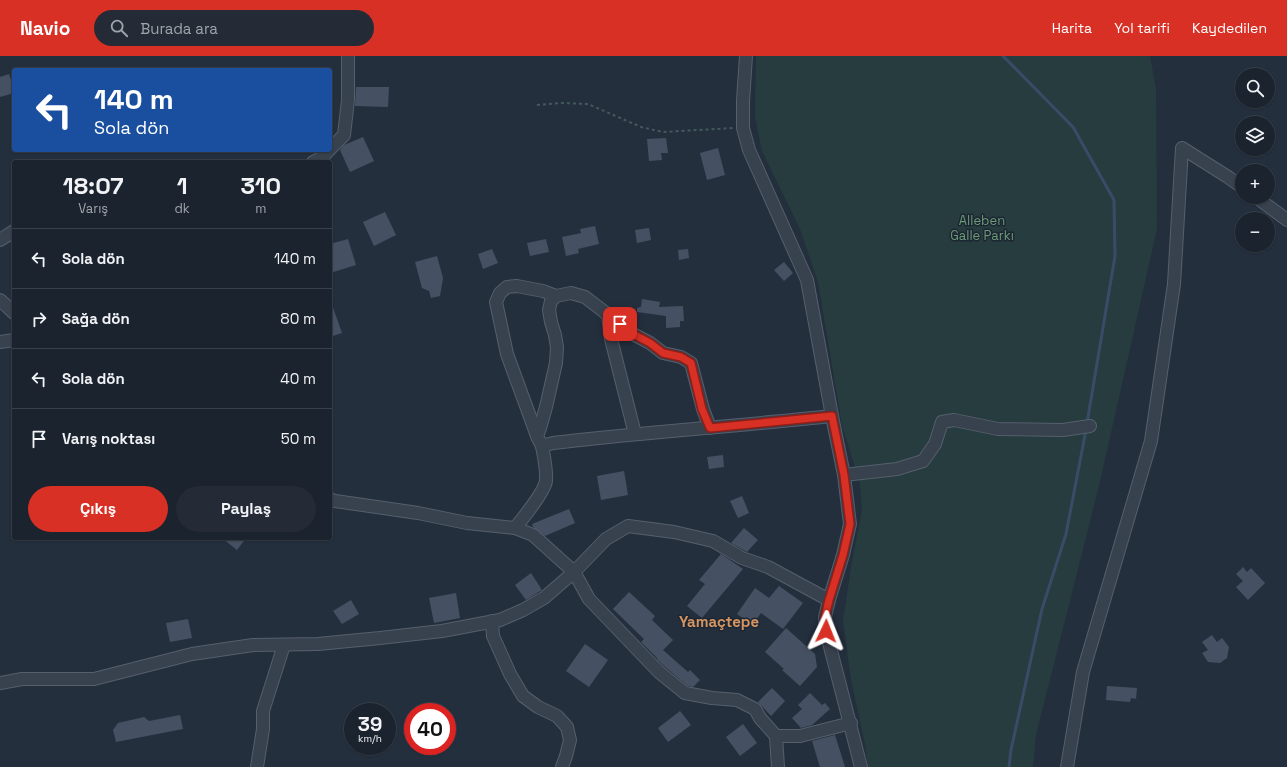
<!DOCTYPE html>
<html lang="tr">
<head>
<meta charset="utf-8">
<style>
  :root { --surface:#1b232e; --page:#242b36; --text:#f1f3f6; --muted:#a0a4aa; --line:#39404a; --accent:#d93025 }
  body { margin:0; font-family:"Space Grotesk",sans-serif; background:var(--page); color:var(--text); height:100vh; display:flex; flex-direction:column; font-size:15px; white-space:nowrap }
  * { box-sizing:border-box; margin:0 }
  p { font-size:13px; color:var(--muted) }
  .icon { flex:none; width:22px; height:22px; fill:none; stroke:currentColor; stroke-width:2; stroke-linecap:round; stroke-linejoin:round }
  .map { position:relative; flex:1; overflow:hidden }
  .details { position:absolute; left:12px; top:104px; width:320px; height:380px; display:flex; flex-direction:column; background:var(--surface); border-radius:4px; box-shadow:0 1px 3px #0004,0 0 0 1px var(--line) }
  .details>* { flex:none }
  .guide { position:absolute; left:12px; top:12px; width:320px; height:84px; border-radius:4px; box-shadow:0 1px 3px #0004,0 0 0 1px var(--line); background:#1a4fa0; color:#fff; overflow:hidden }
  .buttons { position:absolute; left:1235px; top:12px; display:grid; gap:8px }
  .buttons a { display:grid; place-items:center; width:40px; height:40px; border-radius:50%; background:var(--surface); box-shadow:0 1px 3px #0004,0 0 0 1px var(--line); font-size:20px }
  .speed { position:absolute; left:344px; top:647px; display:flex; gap:8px; font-size:20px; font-weight:700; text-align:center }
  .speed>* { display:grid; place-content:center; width:52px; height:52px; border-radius:50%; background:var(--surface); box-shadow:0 1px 3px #0004,0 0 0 1px var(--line); line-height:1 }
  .speed small { font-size:10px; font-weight:400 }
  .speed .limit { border:6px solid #d22; background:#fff; color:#111 }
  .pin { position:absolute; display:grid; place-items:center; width:34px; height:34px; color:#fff; margin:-17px; border-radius:8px; box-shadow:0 2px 6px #0006 }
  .me { position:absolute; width:44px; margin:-22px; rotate:2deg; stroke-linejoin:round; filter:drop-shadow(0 0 3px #0008) }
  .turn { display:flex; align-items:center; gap:14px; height:84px; padding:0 16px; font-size:18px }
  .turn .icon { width:52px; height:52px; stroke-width:2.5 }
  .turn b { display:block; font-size:28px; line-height:34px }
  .eta { display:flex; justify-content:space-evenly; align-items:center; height:68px; text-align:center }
  .eta b { font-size:24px; font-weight:700; line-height:28px }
  .action { display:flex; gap:8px; margin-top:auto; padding:8px 16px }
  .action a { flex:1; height:46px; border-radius:24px; background:var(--accent); color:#fff; font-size:16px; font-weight:700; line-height:46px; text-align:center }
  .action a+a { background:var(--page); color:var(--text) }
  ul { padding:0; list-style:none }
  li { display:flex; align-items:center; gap:12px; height:60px; padding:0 16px; border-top:1px solid var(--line) }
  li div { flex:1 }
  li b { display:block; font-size:15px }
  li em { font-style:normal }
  header { display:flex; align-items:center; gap:24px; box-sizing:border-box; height:56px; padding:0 20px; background:var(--accent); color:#fff }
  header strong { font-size:19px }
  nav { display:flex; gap:22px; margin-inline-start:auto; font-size:14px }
  .search { width:280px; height:36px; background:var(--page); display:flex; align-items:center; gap:10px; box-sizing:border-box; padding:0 14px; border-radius:22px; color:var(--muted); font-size:15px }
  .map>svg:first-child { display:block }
  .green { fill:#263c3f }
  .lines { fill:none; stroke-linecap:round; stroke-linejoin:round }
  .stream { stroke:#394c67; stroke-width:3 }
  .building { fill:#455162 }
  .minor-casing { stroke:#565f6c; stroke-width:14 }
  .path { stroke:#44595c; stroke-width:2; stroke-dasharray:3 3; stroke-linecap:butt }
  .minor { stroke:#38414e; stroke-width:12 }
  .route-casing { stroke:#8d1f18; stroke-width:10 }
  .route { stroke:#d93025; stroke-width:7 }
  .labels { text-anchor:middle; stroke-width:3; stroke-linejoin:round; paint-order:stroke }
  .park-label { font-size:13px; fill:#6b9a76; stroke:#1d2633 }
  .quarter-label { font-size:15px; font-weight:bold; fill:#d59563; stroke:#1d2633 }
</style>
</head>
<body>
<header>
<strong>Navio</strong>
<div class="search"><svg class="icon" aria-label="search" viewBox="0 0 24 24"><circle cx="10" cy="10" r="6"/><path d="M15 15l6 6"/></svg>Burada ara</div>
<nav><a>Harita</a><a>Yol tarifi</a><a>Kaydedilen</a></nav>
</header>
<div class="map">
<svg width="1287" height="711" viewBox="0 0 1287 711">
  <rect width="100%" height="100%" fill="#242f3e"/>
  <path class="green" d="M756 0H1150L1156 33 1157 173 1099 430 1036 679 1033 711H868L865 688 851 624 843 565 852 505 862 454 860 428 842 369 818 226 800 173 762 95 755 61Z"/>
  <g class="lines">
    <g class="stream">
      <path d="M1003 0 1073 71 1114 144 1115 200 1087 367"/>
      <path d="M1009 711 1011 694 1042 553 1066 478 1086 374"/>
    </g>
  </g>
  <g class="building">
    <path d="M9 18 14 32V37L0 41V21Z"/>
    <path d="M356 31H389L388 51 355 50Z"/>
    <path d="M363 81 374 105 350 116 340 94 344 89Z"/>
    <path d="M666 82 668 97H661L662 104 649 105 647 83Z"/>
    <path d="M718 92 725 119 707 124 700 97Z"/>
    <path d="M385 156 396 179 374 190 363 166Z"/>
    <path d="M595 170 599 188 578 193 579 197 566 200 562 181 581 177 580 173Z"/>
    <path d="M649 172 651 184 637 187 635 174Z"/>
    <path d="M348 183 356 209 330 217V188Z"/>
    <path d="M546 183 549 196 530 200 527 187Z"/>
    <path d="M492 193 498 207 483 213 478 198Z"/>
    <path d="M688 193 689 202 679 204 678 194Z"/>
    <path d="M437 200 443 222 440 240 431 242 429 235 422 232 415 206Z"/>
    <path d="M784 206 793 217 784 225 774 214Z"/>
    <path d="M642 243 660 246 659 251 683 250 684 265H680V271L666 272V260L637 256V252L641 251Z"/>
    <path d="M330 246H331L342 277 330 281Z"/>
    <path d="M723 399 724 411 709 413 707 401Z"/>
    <path d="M624 415 628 439 601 444 597 420Z"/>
    <path d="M742 440 749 457 738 462 730 445Z"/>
    <path d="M569 453 575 467 545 480 533 471 532 468Z"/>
    <path d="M744 472 758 484 747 496 731 487Z"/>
    <path d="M222 482H246L237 494Z"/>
    <path d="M721 498 743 513 702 562 687 550 705 528 699 524Z"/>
    <path d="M1243 511 1247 516 1251 512 1265 527 1248 544 1236 531 1243 525 1236 518Z"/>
    <path d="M531 517 542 534 526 544 515 529Z"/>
    <path d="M779 530 803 547 783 573 761 557 752 569 737 558 755 532 769 542Z"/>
    <path d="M629 536 655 560 652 564 673 584 663 594 688 616 690 614 700 624 693 631 688 630 664 610 657 603V602L641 586 644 583 613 553Z"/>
    <path d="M456 537 460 562 434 567 429 542Z"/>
    <path d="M351 544 359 558 342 568 333 555Z"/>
    <path d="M188 563 192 582 170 586 166 567Z"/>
    <path d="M786 572 815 598 817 611 800 630 782 614 784 613 765 596Z"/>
    <path d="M1212 579 1217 586 1222 582 1229 591 1227 602 1220 607 1208 606 1202 597 1208 594 1202 586Z"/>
    <path d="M585 588 608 604 589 631 566 615Z"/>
    <path d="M1107 630 1137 632 1136 643 1131 642 1130 646 1106 644Z"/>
    <path d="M772 632 785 645 771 660 758 646Z"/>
    <path d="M810 637 822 649 825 647 830 653 812 669 801 672 792 662 802 653 798 649Z"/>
    <path d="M680 655 691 669 668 686 658 672Z"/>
    <path d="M180 659 183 673 116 686 113 674 118 667 144 661 149 665Z"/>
    <path d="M743 668 757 687 740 700 726 681Z"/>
    <path d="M835 679 845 711H820L812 685Z"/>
  </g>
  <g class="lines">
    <g class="minor-casing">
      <g id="minor">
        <path d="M746 0 743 45V72L749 94 807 224 832 360 844 419 850 468 843 499 829 544 825 561 826 575 861 711"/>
        <path d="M330 93 344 79 348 44V0"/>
        <path d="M313 106 323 101 329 94"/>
        <path d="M1256 141 1287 164"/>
        <path d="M0 184 14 175"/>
        <path d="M0 244 14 257"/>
        <path d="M608 259 611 283 635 378"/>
        <path d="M0 286 14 284"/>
        <path d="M537 380 507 298 496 246 500 237 507 231 517 230 543 235 556 240"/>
        <path d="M542 390 537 380 540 372 546 351 556 307 557 291 555 279 551 266 549 254 551 245 556 240 571 237 585 241 633 278 650 287 663 297 681 301 691 307 703 353 710 372"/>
        <path d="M844 419 897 413 923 405 935 388 942 366 954 364 998 373 1063 374 1090 370"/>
        <path d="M330 443 335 445 418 457 467 467 515 472 533 479 574 516 589 543 659 616 685 637 712 642 737 644 755 653 760 662 776 680H800L851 667"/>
        <path d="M515 472C523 462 544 437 546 425 547 414 544 401 542 390L553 387C646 376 739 370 832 360"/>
        <path d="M492 565 493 580 510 618 523 640 538 651 557 660 567 671 570 684 566 700 562 711"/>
        <path d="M0 627 22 623H94L192 598 253 589 318 588 380 582 442 575 500 564 523 554 544 542 574 516 606 483 628 470 674 476 713 485 742 502 768 511 829 544"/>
        <path d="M776 680 778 711"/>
        <path d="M257 711 263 673V655L284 589"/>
        <path d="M1067 711 1083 616 1151 385 1174 228 1182 92 1228 121 1242 131"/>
      </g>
    </g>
    <path class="path" d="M537 49 562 47 588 48 641 71 663 76 733 72"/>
    <use href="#minor" class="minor"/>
  </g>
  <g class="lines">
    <g class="route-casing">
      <path id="route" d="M620 268 633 278 650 287 663 297 681 301 691 307 702 353 710 372 832 360 844 419 850 468 843 499 829 544 825 561 826 575"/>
    </g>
    <use href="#route" class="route"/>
  </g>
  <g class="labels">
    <g class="park-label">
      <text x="982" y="169">Alleben<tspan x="982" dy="15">Galle Parkı</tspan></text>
    </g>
    <g class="quarter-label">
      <text x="719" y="571">Yamaçtepe</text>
    </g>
  </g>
</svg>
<div class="buttons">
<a><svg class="icon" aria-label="search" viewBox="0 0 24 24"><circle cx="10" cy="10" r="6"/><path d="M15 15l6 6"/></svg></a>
<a><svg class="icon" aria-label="layers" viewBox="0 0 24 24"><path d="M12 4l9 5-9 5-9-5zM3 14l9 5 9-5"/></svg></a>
<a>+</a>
<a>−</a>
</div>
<div class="speed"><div>39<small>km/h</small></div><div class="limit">40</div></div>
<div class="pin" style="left:620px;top:268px;background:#d93025"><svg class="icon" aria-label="arrive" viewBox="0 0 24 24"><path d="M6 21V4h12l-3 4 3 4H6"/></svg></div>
<svg class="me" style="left:826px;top:575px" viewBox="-20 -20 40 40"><path d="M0-17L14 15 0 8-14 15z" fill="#d93025" stroke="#fff" stroke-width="4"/></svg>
<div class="guide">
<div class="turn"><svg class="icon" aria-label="left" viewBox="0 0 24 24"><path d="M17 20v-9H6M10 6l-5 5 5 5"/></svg><div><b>140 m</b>Sola dön</div></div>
</div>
<section class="details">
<div class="eta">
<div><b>18:07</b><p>Varış</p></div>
<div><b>1</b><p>dk</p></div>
<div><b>310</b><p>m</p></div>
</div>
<ul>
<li><svg class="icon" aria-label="left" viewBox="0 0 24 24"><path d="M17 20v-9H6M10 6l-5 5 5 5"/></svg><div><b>Sola dön</b></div><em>140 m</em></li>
<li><svg class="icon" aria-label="right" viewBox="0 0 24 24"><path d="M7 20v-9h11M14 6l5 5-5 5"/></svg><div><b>Sağa dön</b></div><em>80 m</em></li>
<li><svg class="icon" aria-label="left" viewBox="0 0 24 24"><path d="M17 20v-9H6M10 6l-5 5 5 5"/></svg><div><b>Sola dön</b></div><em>40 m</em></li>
<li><svg class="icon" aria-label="arrive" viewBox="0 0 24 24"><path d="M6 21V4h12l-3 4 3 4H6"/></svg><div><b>Varış noktası</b></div><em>50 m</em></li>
</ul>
<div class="action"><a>Çıkış</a><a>Paylaş</a></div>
</section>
</div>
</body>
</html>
